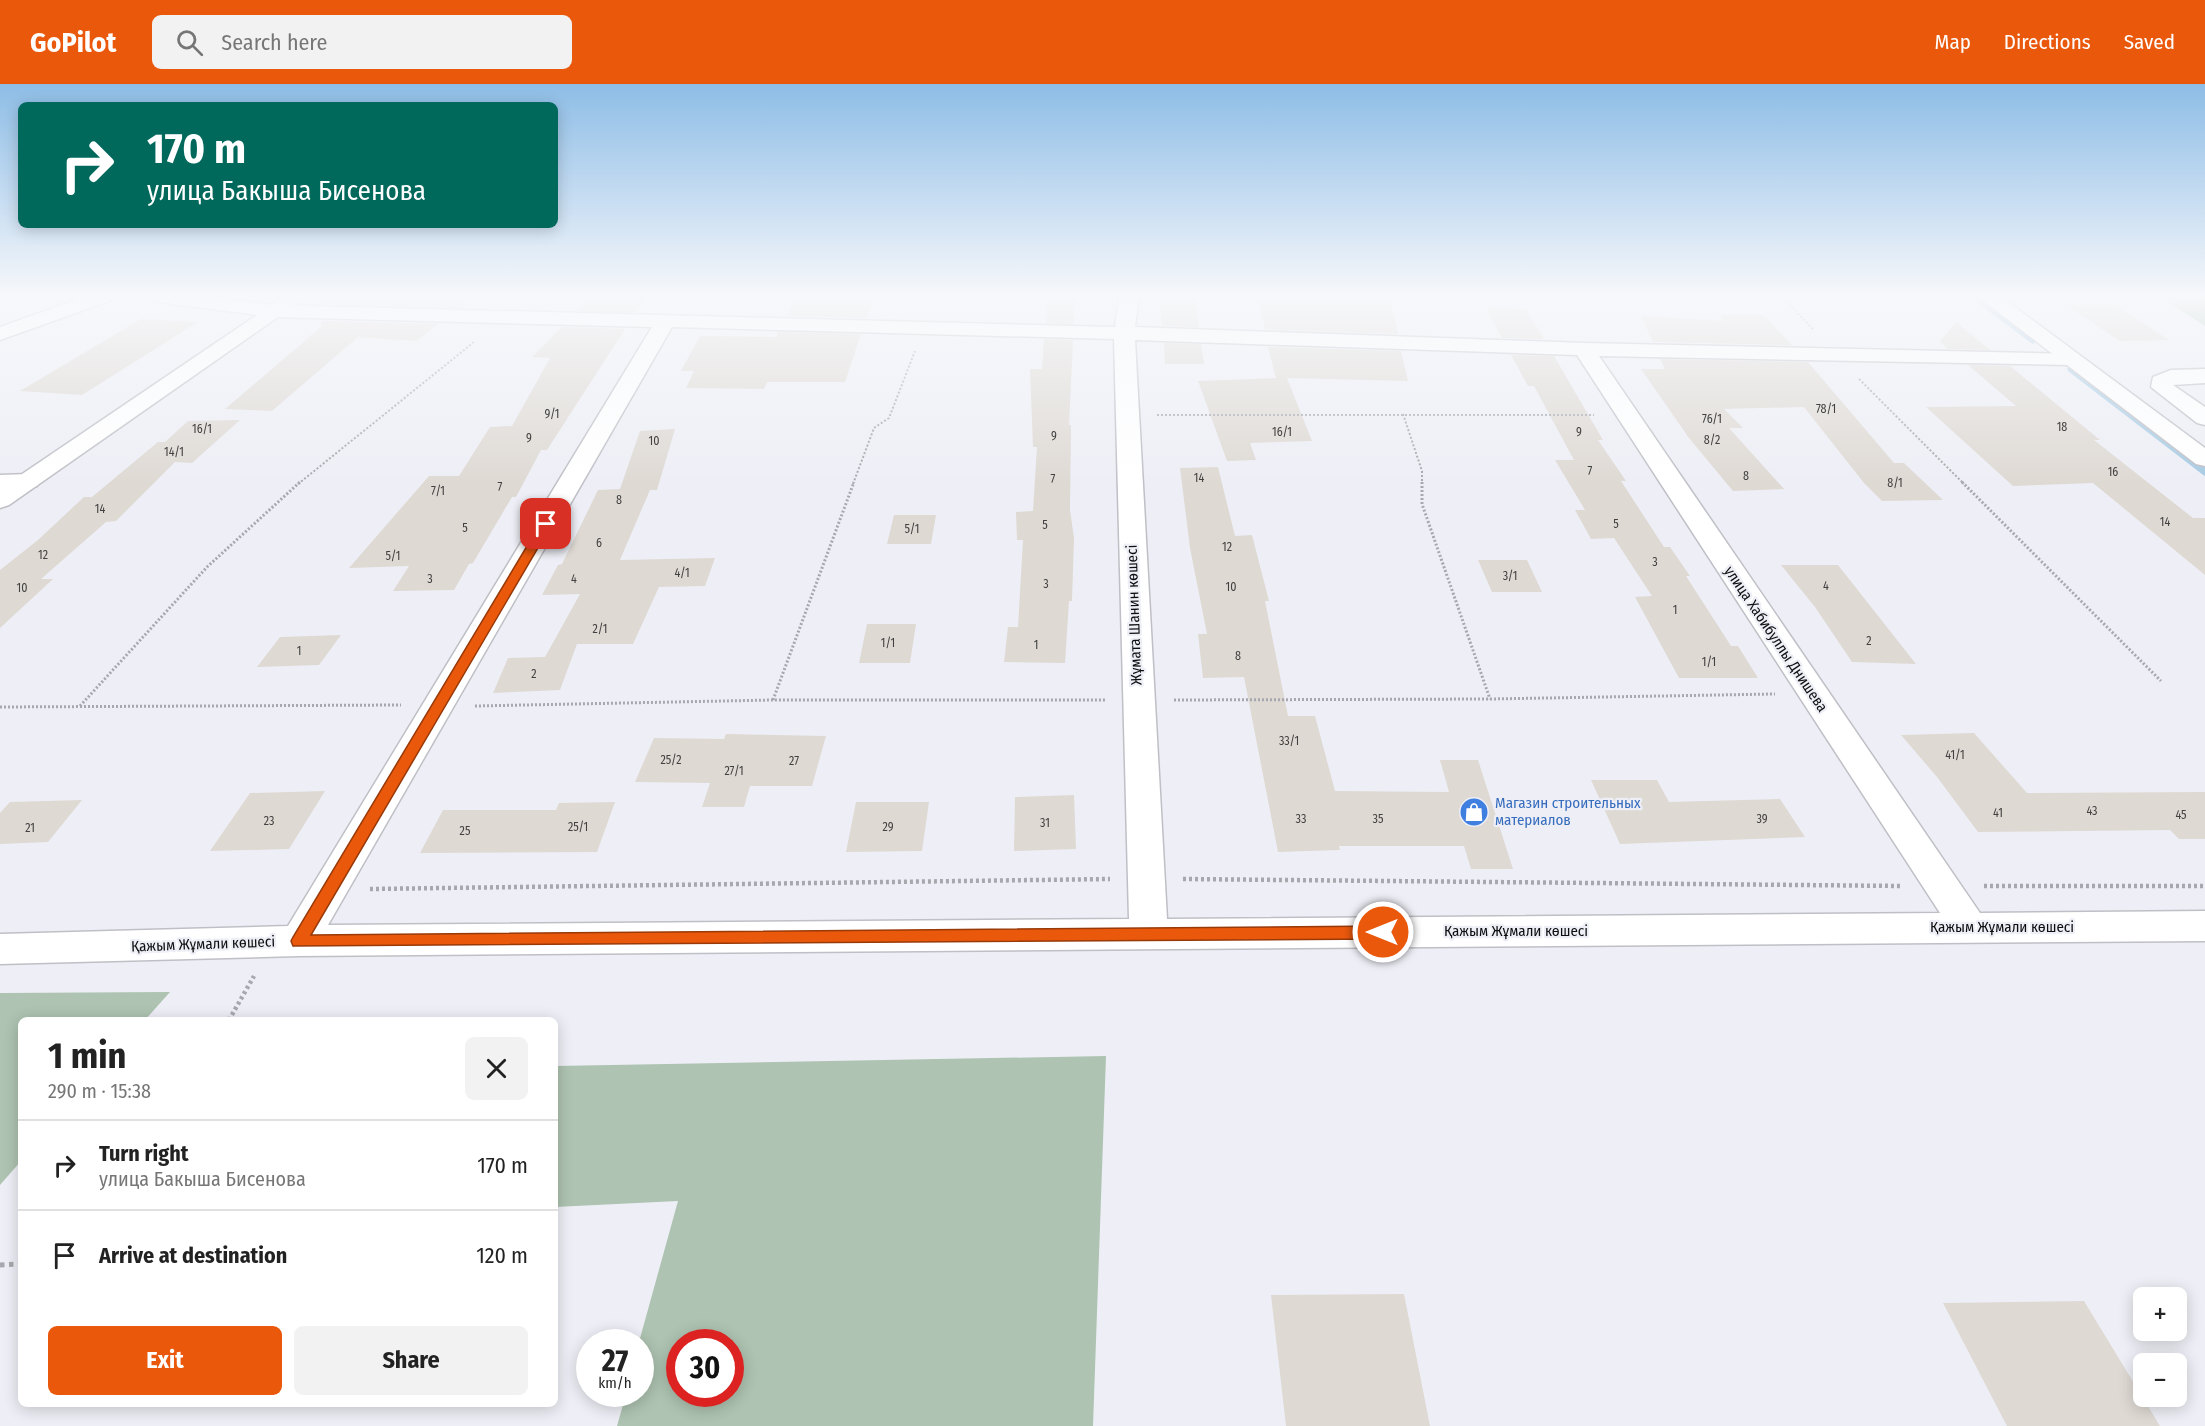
<!DOCTYPE html>
<html lang="en">
<head>
<meta charset="utf-8">
<style>
  :root { --surface:#fff; --page:#f2f2f2; --text:#222; --muted:#767676; --line:#e0e0e0; --accent:#ea580c }
  body { margin:0; font-family:"Fira Sans Condensed",sans-serif; background:var(--page); color:var(--text); height:100vh; display:flex; flex-direction:column; font-size:22px; white-space:nowrap }
  * { box-sizing:border-box; margin:0 }
  p { font-size:20px; color:var(--muted) }
  .icon { flex:none; width:33px; height:33px; fill:none; stroke:currentColor; stroke-width:2; stroke-linecap:round; stroke-linejoin:round }
  .map { position:relative; flex:1; overflow:hidden }
  .drawer { position:absolute; left:18px; top:933px; width:540px; height:390px; display:flex; flex-direction:column; background:var(--surface); border-radius:9px; box-shadow:0 3px 15px #0003 }
  .drawer>* { flex:none }
  .top-card { position:absolute; left:18px; top:18px; width:540px; height:126px; border-radius:9px; box-shadow:0 3px 15px #0003; background:#00695c; color:#fff; overflow:hidden }
  .tools { position:absolute; left:2133px; top:1203px; display:grid; gap:12px }
  .tools a { display:grid; place-items:center; width:54px; height:54px; border-radius:9px; background:var(--surface); box-shadow:0 3px 15px #0003; font-size:30px }
  .speed { position:absolute; left:576px; top:1245px; display:flex; gap:12px; font-size:30px; font-weight:700; text-align:center }
  .speed>* { display:grid; place-content:center; width:78px; height:78px; border-radius:50%; background:var(--surface); box-shadow:0 3px 15px #0003; line-height:1 }
  .speed small { font-size:15px; font-weight:400 }
  .speed .limit { border:9px solid #d22; background:#fff; color:#111 }
  .pin { position:absolute; display:grid; place-items:center; width:51px; height:51px; color:#fff; margin:-26px; border-radius:12px; box-shadow:0 3px 9px #0006 }
  .me { position:absolute; width:66px; margin:-33px; rotate:270deg; stroke-linejoin:round; filter:drop-shadow(0 0 4px #0008) }
  .turn { display:flex; align-items:center; gap:21px; height:126px; padding:0 30px; font-size:27px }
  .turn .icon { width:78px; height:78px; stroke-width:2.5 }
  .turn b { display:block; font-size:42px; line-height:51px }
  .round { display:grid; place-items:center; flex:none; width:63px; height:63px; border-radius:9px; background:var(--page) }
  .overview { display:flex; align-items:center; justify-content:space-between; height:102px; padding:0 30px }
  h1 { font-size:36px; font-weight:700; line-height:45px }
  .action { display:flex; gap:12px; margin-top:auto; padding:12px 30px }
  .action a { flex:1; height:69px; border-radius:9px; background:var(--accent); color:#fff; font-size:24px; font-weight:700; line-height:69px; text-align:center }
  .action a+a { background:var(--page); color:var(--text) }
  ul { padding:0; list-style:none }
  li { display:flex; align-items:center; gap:18px; height:90px; padding:0 30px; border-top:2px solid var(--line) }
  li div { flex:1 }
  li b { display:block; font-size:22px }
  li em { font-style:normal }
  header { display:flex; align-items:center; gap:36px; box-sizing:border-box; height:84px; padding:0 30px; background:var(--accent); color:#fff }
  header strong { font-size:28px }
  nav { display:flex; gap:33px; margin-inline-start:auto; font-size:21px }
  .search { width:420px; height:54px; background:var(--page); display:flex; align-items:center; gap:15px; box-sizing:border-box; padding:0 21px; border-radius:9px; color:var(--muted); font-size:22px }
  .map>svg:first-child { display:block }
  .green { fill:#aec3b1; fill-rule:evenodd }
  .lines { fill:none; stroke-linecap:round; stroke-linejoin:round }
  .stream { stroke:#a6cbe3; stroke-width:7 }
  .building { fill:#ded9d3 }
  .minor-casing { stroke:#bfbfc6; stroke-width:3 }
  .major-casing { stroke:#bfbfc6; stroke-width:3 }
  .path-far3 { stroke:#a7a8ad; stroke-width:2; stroke-dasharray:2 2; stroke-linecap:butt }
  .path-far2 { stroke:#a7a8ad; stroke-width:3; stroke-dasharray:2 2; stroke-linecap:butt }
  .path-far1 { stroke:#a7a8ad; stroke-width:4.5; stroke-dasharray:3 3; stroke-linecap:butt }
  .path { stroke:#a7a8ad; stroke-width:5; stroke-dasharray:4.5 4.5; stroke-linecap:butt }
  .minor { fill:#fff; fill-rule:evenodd }
  .major { fill:#fff; fill-rule:evenodd }
  .route { fill:#ea580c; stroke:#983908; stroke-width:1.5 }
  .labels { text-anchor:middle; stroke-width:4.5; stroke-linejoin:round; paint-order:stroke }
  .number-label { font-size:12px; fill:#424141 }
  .street-label { font-size:15px; fill:#0e0e10; stroke:#eeeff6 }
  .shop-label { font-size:15px; fill:#366cbe; stroke:#eeeff6; text-anchor:start }
</style>
</head>
<body>
<header>
<strong>GoPilot</strong>
<div class="search"><svg class="icon" aria-label="search" viewBox="0 0 24 24"><circle cx="10" cy="10" r="6"/><path d="M15 15l6 6"/></svg>Search here</div>
<nav><a>Map</a><a>Directions</a><a>Saved</a></nav>
</header>
<div class="map">
<svg width="2205" height="1342" viewBox="0 0 2205 1342">
  <rect width="100%" height="100%" fill="#eeeff6"/>
  <g class="green">
    <path d="M2158 212H2205V242Z"/>
    <path d="M170 908 145 936H21V1077L0 1101V909Z"/>
    <path d="M1106 972 1093 1342H617L626 1310H640L639 1258 678 1117 555 1123V982ZM680 1258H730V1310H680Z"/>
  </g>
  <g class="lines">
    <g class="stream">
      <path d="M1974 212 2033 256"/>
      <path d="M2071 285 2205 388"/>
    </g>
  </g>
  <g class="building">
    <path d="M322 212H474L459 224 322 220Z"/>
    <path d="M592 212H646L636 228 577 227Z"/>
    <path d="M797 212H874L867 234 787 232Z"/>
    <path d="M1160 212H1195L1199 243 1162 242Z"/>
    <path d="M1258 214 1391 217 1398 250 1265 245Z"/>
    <path d="M1047 215H1074V240L1046 239Z"/>
    <path d="M2066 221H2115L2169 256 2120 257Z"/>
    <path d="M1486 224 1526 225 1544 255 1502 254Z"/>
    <path d="M1719 231H1763L1792 261 1653 258 1641 232 1724 237Z"/>
    <path d="M141 235 198 238 82 311 20 307Z"/>
    <path d="M322 237 438 240 416 257 358 253 272 327 225 325 321 243Z"/>
    <path d="M1956 238 1990 266 1948 265 1940 258Z"/>
    <path d="M562 243 625 245 547 366H541L516 413H512L473 479 469 480 454 506 393 507 409 482 349 484 429 392H459L490 343 512 342 550 274 532 273Z"/>
    <path d="M778 248 861 250 845 298H767L764 305 686 304 694 287H681L700 252 776 253Z"/>
    <path d="M1044 255 1073 256 1069 341H1071L1070 426 1074 454 1072 517H1069L1065 579 1004 578 1008 543H1018L1023 456H1017L1016 428 1033 427 1037 363H1033L1030 285H1042Z"/>
    <path d="M1164 259 1201 260 1204 280H1165Z"/>
    <path d="M1268 263 1401 267 1408 297 1287 294 1312 357 1250 359 1256 376 1227 377 1198 297 1276 294Z"/>
    <path d="M1511 271 1554 272 1603 356H1598L1626 397H1621L1664 463H1670L1690 492H1686L1731 562H1738L1758 594H1679L1635 513 1652 512 1614 454 1591 455 1575 426H1585L1555 376H1574L1534 302H1528Z"/>
    <path d="M1660 275 1808 278 1894 379H1904L1943 416 1882 417 1864 399 1804 323 1724 325 1743 344H1729L1784 405 1733 407 1689 354 1641 285H1665Z"/>
    <path d="M1968 281 2010 282 2100 356H2094L2193 434H2205V491L2093 399 2013 402 1926 323 2016 322Z"/>
    <path d="M240 336 192 379 175 378 116 437 106 438 41 495H53L0 544V486L38 456 84 413H92L158 358H165L188 337Z"/>
    <path d="M675 345 657 406H650L620 476 715 474 705 502 659 503 633 560H577L560 606 493 609 508 574 545 573 580 510 542 511 558 481 562 480 598 406 620 405 640 347Z"/>
    <path d="M1218 383 1235 452 1252 451 1269 517H1265L1288 632H1315L1335 707 1449 708 1440 676H1478L1513 785H1471L1464 762H1339L1340 766 1278 768 1244 593 1203 594 1198 550H1207L1190 464 1180 384Z"/>
    <path d="M894 431H936L931 460H887Z"/>
    <path d="M1478 476H1527L1542 508H1492Z"/>
    <path d="M1781 481H1838L1916 580 1852 578 1815 523Z"/>
    <path d="M867 540H916L910 579H859Z"/>
    <path d="M341 551 319 581 257 583 280 553Z"/>
    <path d="M1974 649 2027 709 2205 708V755H2179L2170 746 1978 748 1937 693 1901 651Z"/>
    <path d="M726 650 826 652 812 702H750L744 723H702L710 699 635 698 654 654 724 655Z"/>
    <path d="M1591 696H1657L1669 718 1780 715 1805 753 1620 760Z"/>
    <path d="M325 707 289 765 210 767 250 709Z"/>
    <path d="M1074 711 1076 765 1014 767 1015 713Z"/>
    <path d="M82 716 48 758 0 760V729L10 718Z"/>
    <path d="M615 718 597 768 420 769 443 726H556L559 719Z"/>
    <path d="M856 718H929L922 767 846 768Z"/>
    <path d="M1404 1210 1430 1342H1286L1271 1211Z"/>
    <path d="M2084 1217 2160 1342H2007L1943 1219Z"/>
  </g>
  <g class="lines">
    <g class="minor-casing">
      <g id="minor">
        <path d="M87 212H115L112 216 0 256V243Z"/>
        <path d="M149 212H204L274 221 1115 243 1119 212H1139L1135 243 1584 259 2078 270 2081 275 2078 280 2070 281 1599 272 1980 829 2205 827V857L299 872 0 880V850L288 842 652 243 274 233 159 218ZM672 243 1114 255 1129 835 328 841ZM1135 256 1577 271 1940 829 1167 835Z"/>
        <path d="M2205 285V299L2173 301 2205 323V341L2197 339 2151 303 2153 293 2171 286Z"/>
        <path d="M28 390 37 392 40 397 37 402 0 405V391Z"/>
      </g>
    </g>
    <g class="major-casing">
      <g id="major">
        <path d="M285 212H308L9 421 0 424V405Z"/>
        <path d="M1977 212H2000L2205 364V382L2196 380Z"/>
      </g>
    </g>
    <g class="path-far3">
      <path d="M1781 212 1814 246"/>
      <path d="M1859 295 1964 400"/>
      <path d="M1403 330 1422 387V400"/>
      <path d="M1157 331H1594"/>
      <path d="M298 400 474 258"/>
      <path d="M853 400 874 344 889 334 915 267"/>
    </g>
    <g class="path-far2">
      <path d="M1422 398V420L1490 615"/>
      <path d="M1962 398 2161 597"/>
      <path d="M773 616 854 398"/>
      <path d="M1174 616 1490 615 1775 610"/>
      <path d="M80 622 207 483 300 398"/>
      <path d="M475 622 773 616H1106"/>
      <path d="M0 623 401 621"/>
    </g>
    <g class="path-far1">
      <path d="M1183 795 1902 802"/>
      <path d="M1984 802H2205"/>
      <path d="M370 805 1110 795"/>
      <path d="M229 936 254 892"/>
    </g>
    <path class="path" d="M0 1181 21 1180"/>
    <use href="#minor" class="minor"/>
    <use href="#major" class="major"/>
  </g>
  <linearGradient id="sky" x2="0" y2="1"><stop stop-color="#8dbde6"/><stop offset="0.53" stop-color="#f7f8fb"/><stop offset="1" stop-color="#f7f8fb" stop-opacity="0"/></linearGradient>
  <rect width="2205" height="400" fill="url(#sky)"/>
  <path class="route" d="M542 437 552 440 311 851 1383 842 1391 848 1383 855 293 862 291 857 293 853Z"/>
  <defs>
    <g id="shop-disc" transform="scale(1.5)"><circle r="9.5" fill="#3f7fe0" stroke="#eeeff6"/><path d="M-5-2.5h2.3a2.7 3.5 0 0 1 5.4 0H5L5.5 6h-11ZM-1.5-2.5h3a1.5 2.3 0 0 0-3 0Z" fill="#fff"/></g>
  </defs>
  <g fill-rule="evenodd">
    <use href="#shop-disc" x="1474" y="728"/>
  </g>
  <g class="labels">
    <g class="number-label">
      <text x="1826" y="329">78/1</text>
      <text x="552" y="334">9/1</text>
      <text x="1712" y="339">76/1</text>
      <text x="2062" y="347">18</text>
      <text x="202" y="349">16/1</text>
      <text x="1282" y="352">16/1</text>
      <text x="1579" y="352">9</text>
      <text x="1054" y="356">9</text>
      <text x="529" y="358">9</text>
      <text x="1712" y="360">8/2</text>
      <text x="654" y="361">10</text>
      <text x="174" y="372">14/1</text>
      <text x="1590" y="391">7</text>
      <text x="2113" y="392">16</text>
      <text x="1746" y="396">8</text>
      <text x="1199" y="398">14</text>
      <text x="1053" y="399">7</text>
      <text x="1895" y="403">8/1</text>
      <text x="500" y="407">7</text>
      <text x="438" y="411">7/1</text>
      <text x="619" y="420">8</text>
      <text x="100" y="429">14</text>
      <text x="2165" y="442">14</text>
      <text x="1616" y="444">5</text>
      <text x="1045" y="445">5</text>
      <text x="465" y="448">5</text>
      <text x="912" y="449">5/1</text>
      <text x="599" y="463">6</text>
      <text x="1227" y="467">12</text>
      <text x="43" y="475">12</text>
      <text x="393" y="476">5/1</text>
      <text x="1655" y="482">3</text>
      <text x="682" y="493">4/1</text>
      <text x="1510" y="496">3/1</text>
      <text x="430" y="499">3</text>
      <text x="574" y="499">4</text>
      <text x="1046" y="504">3</text>
      <text x="1826" y="506">4</text>
      <text x="1231" y="507">10</text>
      <text x="22" y="508">10</text>
      <text x="1675" y="530">1</text>
      <text x="600" y="549">2/1</text>
      <text x="1869" y="561">2</text>
      <text x="888" y="563">1/1</text>
      <text x="1036" y="565">1</text>
      <text x="299" y="571">1</text>
      <text x="1238" y="576">8</text>
      <text x="1709" y="582">1/1</text>
      <text x="534" y="594">2</text>
      <text x="1289" y="661">33/1</text>
      <text x="1955" y="675">41/1</text>
      <text x="671" y="680">25/2</text>
      <text x="794" y="681">27</text>
      <text x="734" y="691">27/1</text>
      <text x="2092" y="731">43</text>
      <text x="1998" y="733">41</text>
      <text x="2181" y="735">45</text>
      <text x="1301" y="739">33</text>
      <text x="1378" y="739">35</text>
      <text x="1762" y="739">39</text>
      <text x="269" y="741">23</text>
      <text x="1045" y="743">31</text>
      <text x="578" y="747">25/1</text>
      <text x="888" y="747">29</text>
      <text x="30" y="748">21</text>
      <text x="465" y="751">25</text>
    </g>
    <g class="street-label">
      <text transform="translate(1134 531) rotate(-92)" y="5">Жұмата Шанин көшесі</text>
      <text transform="translate(1776 555) rotate(56)" y="5">улица Хабибуллы Днишева</text>
      <text x="2002" y="848">Қажым Жұмали көшесі</text>
      <text x="1516" y="852">Қажым Жұмали көшесі</text>
      <text transform="translate(203 860) rotate(-2)" y="5">Қажым Жұмали көшесі</text>
    </g>
    <g class="shop-label">
      <text x="1495" y="724">Магазин строительных<tspan x="1495" dy="17">материалов</tspan></text>
    </g>
  </g>
</svg>
<div class="tools">
<a>+</a>
<a>−</a>
</div>
<div class="speed"><div>27<small>km/h</small></div><div class="limit">30</div></div>
<div class="pin" style="left:546px;top:440px;background:#d93025"><svg class="icon" aria-label="arrive" viewBox="0 0 24 24"><path d="M6 21V4h12l-3 4 3 4H6"/></svg></div>
<svg class="me" style="left:1383px;top:848px" viewBox="-20 -20 40 40"><circle r="17" fill="#ea580c" stroke="#fff" stroke-width="3"/><path d="M0-11L8 9 0 5-8 9z" fill="#fff"/></svg>
<div class="top-card">
<div class="turn"><svg class="icon" aria-label="right" viewBox="0 0 24 24"><path d="M7 20v-9h11M14 6l5 5-5 5"/></svg><div><b>170 m</b>улица Бакыша Бисенова</div></div>
</div>
<section class="drawer">
<div class="overview"><div><h1>1 min</h1><p>290 m · 15:38</p></div><a class="round"><svg class="icon" aria-label="close" viewBox="0 0 24 24"><path d="M6 6l12 12M18 6L6 18"/></svg></a></div>
<ul>
<li><svg class="icon" aria-label="right" viewBox="0 0 24 24"><path d="M7 20v-9h11M14 6l5 5-5 5"/></svg><div><b>Turn right</b><p>улица Бакыша Бисенова</p></div><em>170 m</em></li>
<li><svg class="icon" aria-label="arrive" viewBox="0 0 24 24"><path d="M6 21V4h12l-3 4 3 4H6"/></svg><div><b>Arrive at destination</b></div><em>120 m</em></li>
</ul>
<div class="action"><a>Exit</a><a>Share</a></div>
</section>
</div>
</body>
</html>
